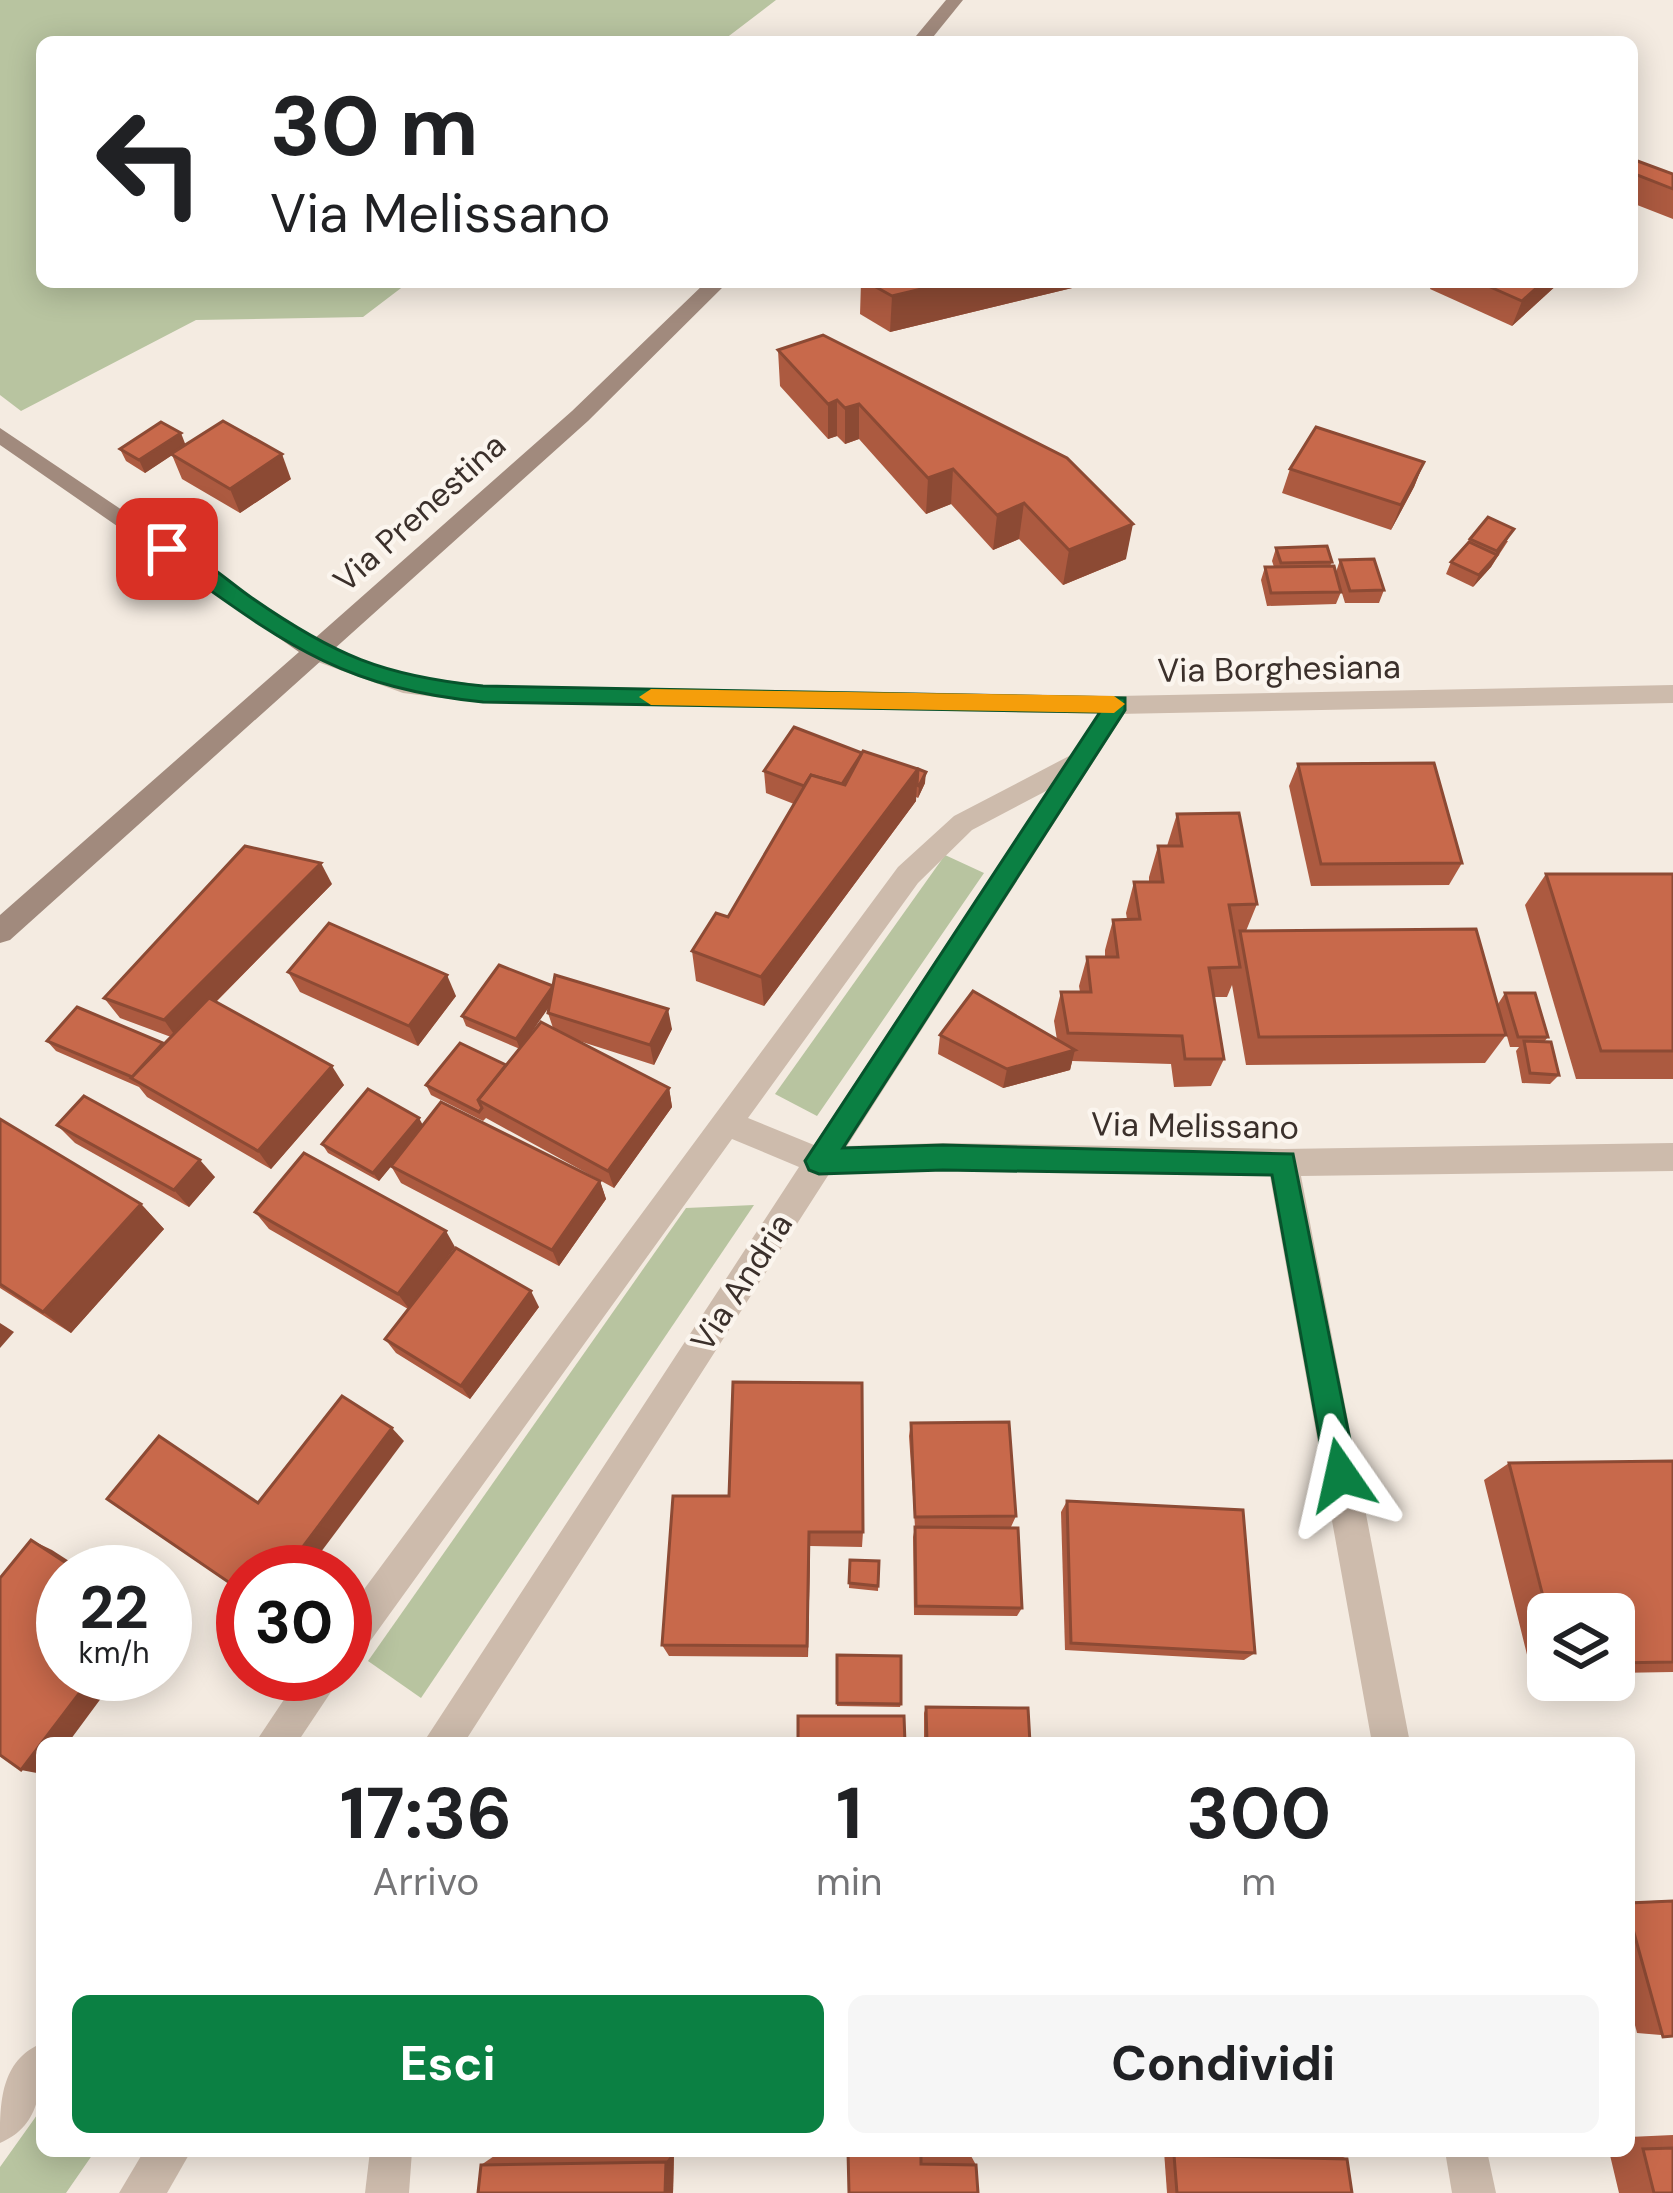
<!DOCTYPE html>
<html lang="it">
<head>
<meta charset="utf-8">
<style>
  :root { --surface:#fff; --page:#f6f6f6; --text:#202124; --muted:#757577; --accent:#0b8043 }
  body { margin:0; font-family:"DM Sans",sans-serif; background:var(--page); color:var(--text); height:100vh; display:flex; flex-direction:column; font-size:45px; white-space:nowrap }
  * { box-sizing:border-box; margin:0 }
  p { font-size:39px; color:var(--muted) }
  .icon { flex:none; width:66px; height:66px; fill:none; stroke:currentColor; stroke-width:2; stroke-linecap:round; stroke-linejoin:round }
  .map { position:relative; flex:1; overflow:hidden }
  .details { position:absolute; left:36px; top:1737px; width:1599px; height:420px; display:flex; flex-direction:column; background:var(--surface); border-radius:18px; box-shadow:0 6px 30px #0003 }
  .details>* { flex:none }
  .hud { position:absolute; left:36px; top:36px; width:1602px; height:252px; border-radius:18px; box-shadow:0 6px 30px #0003; background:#fff; color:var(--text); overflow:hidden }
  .buttons { position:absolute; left:1527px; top:1593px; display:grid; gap:24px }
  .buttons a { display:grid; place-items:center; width:108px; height:108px; border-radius:18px; background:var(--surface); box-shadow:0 6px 30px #0003; font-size:60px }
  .speed { position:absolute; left:36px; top:1545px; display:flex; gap:24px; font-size:60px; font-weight:700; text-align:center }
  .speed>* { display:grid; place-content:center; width:156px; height:156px; border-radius:50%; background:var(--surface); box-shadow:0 6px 30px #0003; line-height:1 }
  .speed small { font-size:30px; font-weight:400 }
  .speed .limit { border:18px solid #d22; background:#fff; color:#111 }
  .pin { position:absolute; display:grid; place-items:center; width:102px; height:102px; color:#fff; margin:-51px; border-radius:24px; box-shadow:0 6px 18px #0006 }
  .me { position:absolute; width:132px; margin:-66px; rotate:349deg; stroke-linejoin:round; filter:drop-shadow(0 0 9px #0008) }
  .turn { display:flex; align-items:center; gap:42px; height:252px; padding:0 36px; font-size:54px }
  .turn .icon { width:156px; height:156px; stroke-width:2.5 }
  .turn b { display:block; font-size:84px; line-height:102px }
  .eta { display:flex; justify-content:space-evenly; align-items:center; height:204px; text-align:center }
  .eta b { font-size:72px; font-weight:700; line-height:84px }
  .primary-button { display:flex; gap:24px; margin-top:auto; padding:24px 36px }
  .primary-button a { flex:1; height:138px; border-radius:18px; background:var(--accent); color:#fff; font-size:48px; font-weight:700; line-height:138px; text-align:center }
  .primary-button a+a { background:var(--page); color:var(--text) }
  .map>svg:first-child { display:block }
  .green { fill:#b8c4a0 }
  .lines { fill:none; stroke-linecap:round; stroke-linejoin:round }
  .minor { fill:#cdbbac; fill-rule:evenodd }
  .tertiary { fill:#cdbbac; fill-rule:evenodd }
  .secondary { fill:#a18a7d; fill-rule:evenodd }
  .wall { fill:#ac5a40; fill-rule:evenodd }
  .shaded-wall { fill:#8c4a34 }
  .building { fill:#c8694b; stroke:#8c4a34; stroke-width:3 }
  .route { fill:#0b8043; stroke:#07532c; stroke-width:3 }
  .slow { fill:#f59e0b }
  .labels { text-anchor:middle; stroke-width:9; stroke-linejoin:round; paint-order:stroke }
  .street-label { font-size:33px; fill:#3b302b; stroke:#fbf5ee }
</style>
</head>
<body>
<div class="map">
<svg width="1673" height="2193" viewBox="0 0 1673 2193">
  <rect width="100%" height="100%" fill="#f4ebe1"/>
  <g class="green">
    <path d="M0 0H776L721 42H42V282H409L363 317 196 320 21 411 0 395Z"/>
    <path d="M945 855 984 873 817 1116 775 1094Z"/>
    <path d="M754 1205 421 1698 368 1661 686 1208Z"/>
    <path d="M42 2108V2151H95L66 2193H0V2167Z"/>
  </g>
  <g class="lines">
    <g class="minor">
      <path d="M1117 696 1130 705 1126 711 847 1146 943 1143 1283 1149 1673 1143V1171L1301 1176 1410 1743H1372L1270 1176 943 1171 829 1174 464 1743H423L799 1167 732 1139 358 1658 345 1663V1615L898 867 954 816 1071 755 1108 699ZM1048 790 814 1145 748 1118 918 883 972 830Z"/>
      <path d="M301 1674H343L297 1743H255Z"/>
      <path d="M42 2043C42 2083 43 2125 0 2143 0 2103 0 2061 42 2043Z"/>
      <path d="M144 2151H191L167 2193H119Z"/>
      <path d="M370 2151H412L409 2193H365Z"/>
      <path d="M1445 2151H1487L1496 2193H1452Z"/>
    </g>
    <path class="tertiary" d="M316 643 405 675 483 685 1117 696 1673 685V703L1117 714 483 703 403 693 307 658 304 652 307 646Z"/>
    <g class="secondary">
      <path d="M946 0H963L929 42H911Z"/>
      <path d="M706 282H728L588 421 10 940 0 943V915L299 652 0 445V428L314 639 572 411Z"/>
    </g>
  </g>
  <g class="wall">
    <path d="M1632 159 1673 174V219L1632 203Z"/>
    <path d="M861 282H1097L890 332 860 314Z"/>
    <path d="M1432 282H1560L1512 326 1430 289Z"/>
    <path d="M778 350 1126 559 1063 585 1019 539 993 550 951 504 926 514 859 439 845 444 837 436 828 439 780 386Z"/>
    <path d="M186 445 291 479 240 513 182 479 172 455 145 473 126 461 120 449Z"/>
    <path d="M1424 462 1414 487 1391 530 1282 493 1290 469Z"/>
    <path d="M1470 539 1508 541 1491 567 1473 587 1446 574 1451 562Z"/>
    <path d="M1276 548 1332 562 1330 566 1336 572 1340 560 1384 590 1379 603H1345L1337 577 1341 592 1336 604 1267 606 1261 580 1265 567H1274L1272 561Z"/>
    <path d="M1298 764 1462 863 1449 885 1311 886 1289 786Z"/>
    <path d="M764 771 925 783 918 798 916 797V801L764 1006 696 981 692 951 728 917 794 804 766 793Z"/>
    <path d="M1177 814 1257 904 1246 931 1506 1035 1485 1063 1246 1065 1232 985 1227 997H1213L1224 1059 1211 1086 1174 1087 1171 1064 1072 1061 1070 1070 1003 1088 938 1054 940 1035 1057 1040 1054 1021 1061 992H1080L1079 986 1087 957H1105V950L1113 920 1127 919 1126 913 1134 882H1149V877L1158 846H1167Z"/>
    <path d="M1546 874H1673V1079H1576L1525 905Z"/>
    <path d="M332 884 216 1002 344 1085 271 1169 147 1097 139 1087 56 1051 47 1041 164 1044 171 1037 120 1018 104 998Z"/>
    <path d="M288 972 456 996 418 1046 300 992Z"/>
    <path d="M553 987 672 1029 654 1065 573 1039 669 1088 672 1107 614 1188 486 1118 483 1121 431 1095 426 1085 506 1065 520 1049 466 1026 462 1016ZM549 1006 548 1013 553 1028 522 1046Z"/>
    <path d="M1505 993 1548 1037 1544 1042 1559 1075 1550 1084 1522 1083 1516 1051 1519 1047H1510L1498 1004Z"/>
    <path d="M0 1119 141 1204 164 1229 71 1333 0 1288Z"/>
    <path d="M57 1125 215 1177 189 1207 75 1143Z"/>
    <path d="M423 1125 600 1181 606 1199 559 1266 401 1183 391 1166 379 1181 328 1153 322 1144Z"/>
    <path d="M255 1212 455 1247 424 1289 539 1307 470 1399 396 1353 385 1339 408 1309 269 1229Z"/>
    <path d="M911 1423 1016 1516 1011 1527H939L1022 1608 1017 1616 914 1615 913 1537 915 1527 909 1436Z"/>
    <path d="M1673 1461V1672L1614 1673V1614H1548V1674L1532 1675 1484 1480 1509 1463Z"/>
    <path d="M673 1496 863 1532 862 1547 810 1546 808 1657 669 1656 662 1645Z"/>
    <path d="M1067 1501 1255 1653 1244 1660 1065 1650 1061 1512Z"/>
    <path d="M850 1560 879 1561 878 1591 849 1588Z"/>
    <path d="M837 1655 901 1704 900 1707 837 1706Z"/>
    <path d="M926 1707 1030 1743H924V1713Z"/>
    <path d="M1673 1900V2036L1637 2033 1629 2002V1902Z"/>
    <path d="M1673 2135V2193H1619L1609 2151H1629V2137Z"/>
    <path d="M674 2151 673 2193 481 2165 497 2154Z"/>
    <path d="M1164 2151H1331L1347 2159 1352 2193H1167Z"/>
    <path d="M921 2153 970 2154 976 2165 848 2193Z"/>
  </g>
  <g class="shaded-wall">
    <path d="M951 282H1097L890 332 892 296Z"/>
    <path d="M1543 282H1560L1512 326 1522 301Z"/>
    <path d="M837 400V436L828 439V404Z"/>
    <path d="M859 404V439L845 444V408Z"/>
    <path d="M181 433 186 446 145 473 139 460Z"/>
    <path d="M282 454 291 479 240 513 230 489Z"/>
    <path d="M1424 462 1414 487 1391 530 1401 505Z"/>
    <path d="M953 469 951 504 926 514 928 478Z"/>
    <path d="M1024 503 1019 539 993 550 997 515Z"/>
    <path d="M1133 524 1126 559 1063 585 1069 550Z"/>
    <path d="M1514 529 1491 567 1473 587 1479 575Z"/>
    <path d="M918 769 916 801 764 1006 761 977Z"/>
    <path d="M926 772 925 783 918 798 919 786Z"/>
    <path d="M321 863 332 884 178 1040 164 1020Z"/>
    <path d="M447 975 456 996 418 1046 409 1026Z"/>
    <path d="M553 986 556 997 520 1049 516 1039Z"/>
    <path d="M668 1009 672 1029 654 1065 650 1045Z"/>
    <path d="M1075 1050 1070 1070 1003 1088 1007 1069Z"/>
    <path d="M332 1066 344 1085 271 1169 258 1151Z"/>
    <path d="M669 1088 672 1107 614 1188 608 1171Z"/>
    <path d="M419 1118 424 1127 379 1181 373 1173Z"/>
    <path d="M200 1160 215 1177 189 1207 174 1190Z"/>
    <path d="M600 1181 606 1199 559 1266 552 1250Z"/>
    <path d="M141 1204 164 1229 71 1333 43 1312Z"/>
    <path d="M446 1231 455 1247 409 1309 398 1294Z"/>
    <path d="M531 1291 539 1307 470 1399 461 1386Z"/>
    <path d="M0 1323 14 1332 0 1348Z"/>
    <path d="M392 1428 404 1441 306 1572H284Z"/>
    <path d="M809 1532 810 1546 808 1657 807 1646Z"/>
    <path d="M31 1540 52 1550 86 1572H80Z"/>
    <path d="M94 1674H119L68 1743H42V1774L21 1770Z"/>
    <path d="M674 2151 673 2193H665L666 2162Z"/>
  </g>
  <g class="building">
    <path d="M1632 159 1673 174V189L1632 173Z"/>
    <path d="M867 282H951L892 296Z"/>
    <path d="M1479 282H1543L1522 301Z"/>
    <path d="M823 335 1067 458 1133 524 1069 550 1024 503 997 515 953 469 928 478 859 404 845 408 837 400 828 404 778 350Z"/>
    <path d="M223 421 282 454 230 489 171 454Z"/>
    <path d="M161 422 181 433 139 460 120 449Z"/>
    <path d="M1316 427 1424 462 1401 505 1290 469Z"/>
    <path d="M1488 517 1514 529 1497 551 1470 539Z"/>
    <path d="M1469 542 1497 555 1479 575 1451 562Z"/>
    <path d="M1327 546 1332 562 1281 563 1276 548Z"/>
    <path d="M1374 559 1384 590 1350 591 1340 560Z"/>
    <path d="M1334 566 1341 592 1271 593 1265 567Z"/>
    <path d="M794 727 862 753 842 784 811 775 804 786 764 771Z"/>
    <path d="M863 751 918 769 761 977 692 951 716 913 728 917 811 775 845 785Z"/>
    <path d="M1434 763 1462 863 1321 864 1298 764Z"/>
    <path d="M918 769 926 772 919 786 917 785Z"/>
    <path d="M1239 813 1257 904 1229 905 1240 967 1209 968 1224 1059H1185L1182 1036 1068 1033 1061 992H1091L1087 957H1118L1113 920 1140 919 1134 882H1163L1158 846H1182L1177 814Z"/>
    <path d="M245 846 321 863 164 1020 104 998Z"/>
    <path d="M1546 874H1673V1051H1601Z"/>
    <path d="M329 923 447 975 409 1026 288 972Z"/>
    <path d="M1476 929 1506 1035 1259 1037 1240 931Z"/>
    <path d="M499 965 553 986 516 1039 462 1016Z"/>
    <path d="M555 975 668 1009 650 1045 548 1013Z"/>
    <path d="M973 991 1075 1050 1007 1069 940 1035Z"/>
    <path d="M1505 993H1535L1548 1037H1518Z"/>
    <path d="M209 998 332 1066 258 1151 131 1078Z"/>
    <path d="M77 1007 163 1043 132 1077 47 1041Z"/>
    <path d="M541 1022 669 1088 608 1171 478 1100Z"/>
    <path d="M1524 1041 1551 1042 1559 1075 1530 1073Z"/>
    <path d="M460 1043 506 1065 478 1100 482 1108 479 1112 426 1085Z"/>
    <path d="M368 1089 419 1118 373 1173 322 1144Z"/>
    <path d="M84 1096 200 1160 174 1190 57 1125Z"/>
    <path d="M441 1102 600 1181 552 1250 391 1166Z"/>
    <path d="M0 1119 141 1204 43 1312 0 1284Z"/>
    <path d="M304 1153 446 1231 398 1294 255 1212Z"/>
    <path d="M456 1248 531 1291 461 1386 385 1339Z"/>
    <path d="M733 1382 862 1383 863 1532H809L807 1646 662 1645 673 1496H729Z"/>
    <path d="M342 1396 392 1428 284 1572H243V1592L107 1499 159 1436 258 1503Z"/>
    <path d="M1009 1422 1016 1516 915 1517 911 1423Z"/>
    <path d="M1673 1461V1662L1614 1663V1614H1548V1616L1509 1463Z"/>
    <path d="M1067 1501 1243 1510 1255 1653 1071 1643Z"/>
    <path d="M915 1527 1018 1528 1022 1608 916 1606Z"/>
    <path d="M31 1540 80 1572H63V1674H94L21 1770 0 1755V1578Z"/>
    <path d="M850 1560 879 1561 878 1586 849 1583Z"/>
    <path d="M837 1655 901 1656V1704L837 1703Z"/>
    <path d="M926 1707 1028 1708 1030 1743H927Z"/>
    <path d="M798 1716H904L905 1743H798Z"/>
    <path d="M1673 1901V2036L1663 2037 1629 1915V1903Z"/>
    <path d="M1673 2148V2193H1654L1643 2149Z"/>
    <path d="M848 2151H921V2164L976 2165 978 2193H849Z"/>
    <path d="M1174 2155 1347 2159 1352 2193H1177Z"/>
    <path d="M666 2162 665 2193H478L481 2165Z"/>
  </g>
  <path class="route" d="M167 542C197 552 226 580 252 598 334 655 383 676 483 686L1125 698V710L843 1148 943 1145 1293 1154 1357 1475 1352 1486 1341 1491 1330 1486 1326 1475 1272 1175 943 1170 819 1174 809 1170 805 1161 1100 712 483 702C333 687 277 637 159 554V544Z"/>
  <path class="slow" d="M651 689 1114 696 1125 704 1114 713 651 705 639 697Z"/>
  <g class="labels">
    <g class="street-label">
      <text transform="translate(419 512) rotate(-42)" y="12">Via Prenestina</text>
      <text transform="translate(1279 668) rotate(-1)" y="12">Via Borghesiana</text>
      <text transform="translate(1195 1125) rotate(1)" y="12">Via Melissano</text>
      <text transform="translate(741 1282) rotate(-57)" y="12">Via Andria</text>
    </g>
  </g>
</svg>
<div class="buttons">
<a><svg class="icon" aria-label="layers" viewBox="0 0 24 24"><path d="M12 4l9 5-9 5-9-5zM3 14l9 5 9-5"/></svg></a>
</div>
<div class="speed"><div>22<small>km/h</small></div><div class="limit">30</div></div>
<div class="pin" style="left:167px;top:549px;background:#d93025"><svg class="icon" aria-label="arrive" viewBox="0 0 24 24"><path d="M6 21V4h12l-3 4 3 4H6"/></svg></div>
<svg class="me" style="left:1341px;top:1475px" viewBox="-20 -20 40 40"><path d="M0-17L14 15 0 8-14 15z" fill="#0b8043" stroke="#fff" stroke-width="4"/></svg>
<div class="hud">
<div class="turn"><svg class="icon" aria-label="left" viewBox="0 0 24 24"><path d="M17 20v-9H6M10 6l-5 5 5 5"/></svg><div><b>30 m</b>Via Melissano</div></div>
</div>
<section class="details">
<div class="eta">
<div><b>17:36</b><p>Arrivo</p></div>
<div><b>1</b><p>min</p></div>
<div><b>300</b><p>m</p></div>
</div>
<div class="primary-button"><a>Esci</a><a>Condividi</a></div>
</section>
</div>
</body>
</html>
